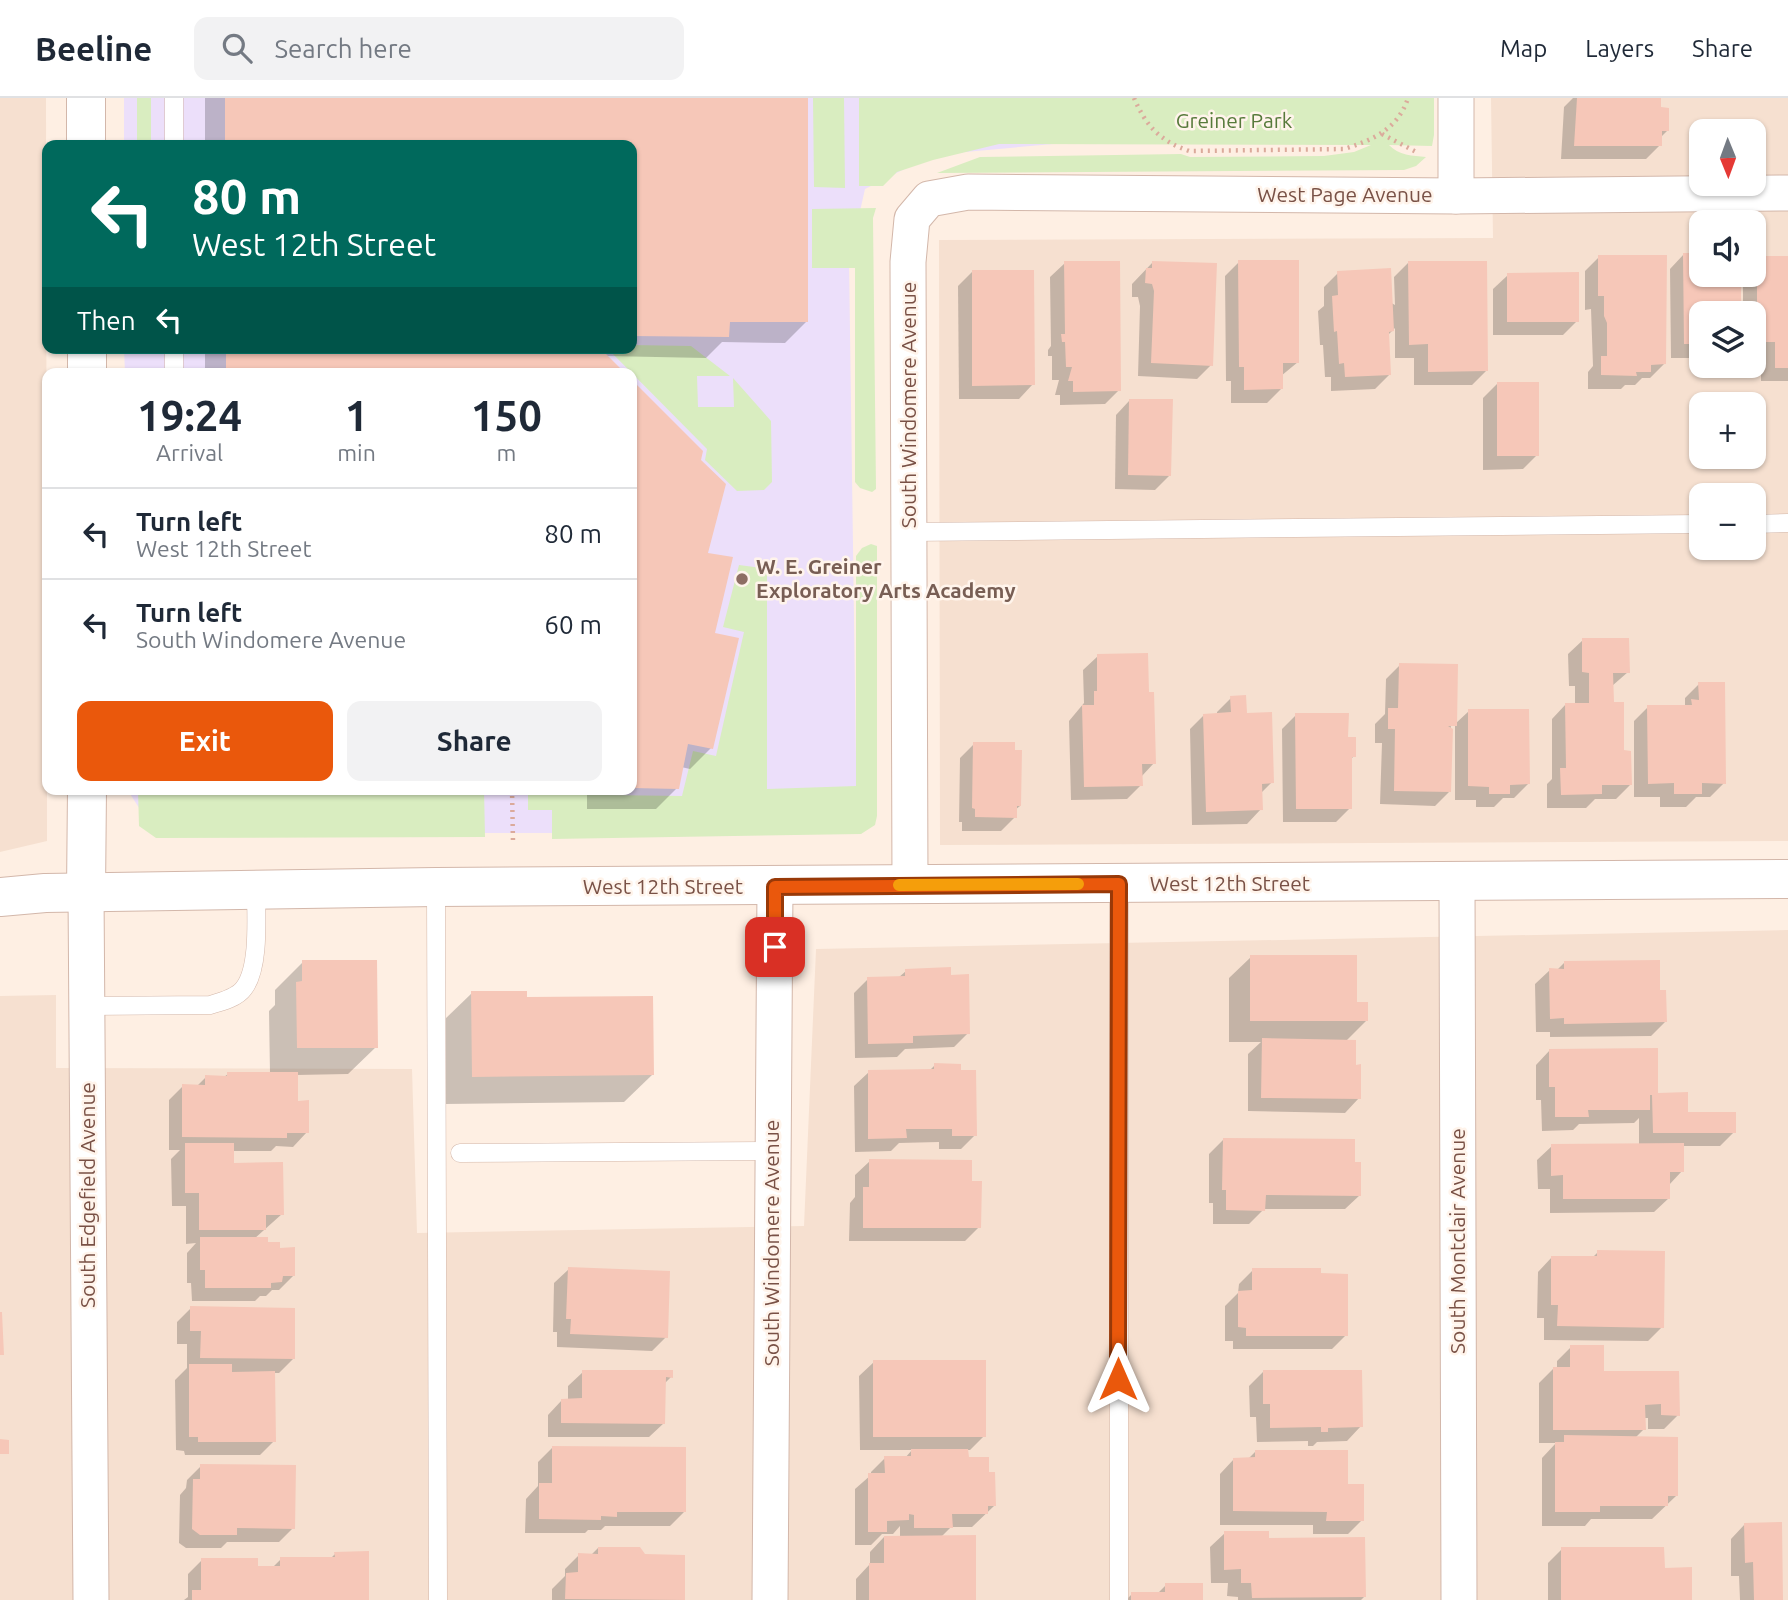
<!DOCTYPE html>
<html lang="en">
<head>
<meta charset="utf-8">
<style>
  :root { --surface:#fff; --page:#f2f2f3; --text:#1f2937; --muted:#747a83; --line:#e0e1e3; --accent:#ea580c }
  body { margin:0; font-family:Ubuntu,sans-serif; background:var(--page); color:var(--text); height:100vh; display:flex; flex-direction:column; font-size:26px; white-space:nowrap }
  * { box-sizing:border-box; margin:0 }
  p { font-size:23px; color:var(--muted) }
  .icon { flex:none; width:38px; height:38px; fill:none; stroke:currentColor; stroke-width:2; stroke-linecap:round; stroke-linejoin:round }
  .map { position:relative; flex:1; overflow:hidden }
  .drawer { position:absolute; left:42px; top:270px; width:595px; height:427px; display:flex; flex-direction:column; background:var(--surface); border-radius:14px; box-shadow:0 2px 5px #0004 }
  .drawer>* { flex:none }
  .guide { position:absolute; left:42px; top:42px; width:595px; height:214px; border-radius:14px; box-shadow:0 2px 5px #0004; background:#00695c; color:#fff; overflow:hidden }
  .needle { width:46px; rotate:179deg }
  .buttons { position:absolute; left:1689px; top:21px; display:grid; gap:14px }
  .buttons a { display:grid; place-items:center; width:77px; height:77px; border-radius:14px; background:var(--surface); box-shadow:0 2px 5px #0004; font-size:35px }
  .pin { position:absolute; display:grid; place-items:center; width:60px; height:60px; color:#fff; margin:-30px; border-radius:14px; box-shadow:0 4px 10px #0006 }
  .me { position:absolute; width:77px; margin:-38px; rotate:0deg; stroke-linejoin:round; filter:drop-shadow(0 0 5px #0008) }
  .turn { display:flex; align-items:center; gap:24px; height:147px; padding:0 35px; font-size:32px }
  .turn .icon { width:91px; height:91px; stroke-width:2.5 }
  .turn b { display:block; font-size:49px; line-height:60px }
  .then { display:flex; align-items:center; height:66px; padding:0 35px; background:#0003; gap:14px; font-size:26px }
  .eta { display:flex; justify-content:space-evenly; align-items:center; height:119px; text-align:center }
  .eta b { font-size:42px; font-weight:700; line-height:49px }
  .action { display:flex; gap:14px; margin-top:auto; padding:14px 35px }
  .action a { flex:1; height:80px; border-radius:14px; background:var(--accent); color:#fff; font-size:28px; font-weight:700; line-height:80px; text-align:center }
  .action a+a { background:var(--page); color:var(--text) }
  ul { padding:0; list-style:none }
  li { display:flex; align-items:center; gap:21px; height:91px; padding:0 35px; border-top:2px solid var(--line) }
  li div { flex:1 }
  li b { display:block; font-size:26px }
  li em { font-style:normal }
  header { display:flex; align-items:center; gap:42px; box-sizing:border-box; height:98px; padding:0 35px; background:var(--surface); border-bottom:2px solid var(--line) }
  header strong { font-size:33px }
  nav { display:flex; gap:38px; margin-inline-start:auto; font-size:24px }
  .search { width:490px; height:63px; background:var(--page); display:flex; align-items:center; gap:18px; box-sizing:border-box; padding:0 24px; border-radius:14px; color:var(--muted); font-size:26px }
  .map>svg:first-child { display:block }
  .residential { fill:#f6e0d0; fill-rule:evenodd }
  .education { fill:#ecdffa }
  .green { fill:#d9edc0 }
  .shadow { fill:#0003 }
  .building { fill:#f6c7b8 }
  .lines { fill:none; stroke-linecap:round; stroke-linejoin:round }
  .service-casing { stroke:#d3b7aa; stroke-width:19 }
  .minor-casing { stroke:#d3b7aa; stroke-width:37 }
  .tertiary-casing { stroke:#d3b7aa; stroke-width:40 }
  .path { stroke:#dbaa9b; stroke-width:4.5; stroke-dasharray:2 5; stroke-linecap:butt }
  .service { stroke:#fff; stroke-width:18 }
  .minor { stroke:#fff; stroke-width:35 }
  .tertiary { stroke:#fff; stroke-width:38 }
  .route-casing { stroke:#983908; stroke-width:18 }
  .route { stroke:#ea580c; stroke-width:12 }
  .slow { stroke:#f59e0b; stroke-width:12 }
  .education-dot { fill:#8d6e63; stroke:#fff4eb; stroke-width:2.5 }
  .labels { text-anchor:middle; stroke-width:5; stroke-linejoin:round; paint-order:stroke }
  .park-label { font-size:21px; fill:#577a3b; stroke:#fff4eb }
  .street-label { font-size:21px; fill:#795146; stroke:#fff4eb }
  .education-label { font-size:21px; font-weight:bold; fill:#785e54; stroke:#fff4eb; text-anchor:start }
</style>
</head>
<body>
<header>
<strong>Beeline</strong>
<div class="search"><svg class="icon" aria-label="search" viewBox="0 0 24 24"><circle cx="10" cy="10" r="6"/><path d="M15 15l6 6"/></svg>Search here</div>
<nav><a>Map</a><a>Layers</a><a>Share</a></nav>
</header>
<div class="map">
<svg width="1788" height="1502" viewBox="0 0 1788 1502">
  <rect width="100%" height="100%" fill="#feefe3"/>
  <g class="residential">
    <path d="M0 0H46L47 743 0 754Z"/>
    <path d="M1491 0H1788V743L940 747 939 142 1493 140ZM1701 33H1754V86H1701ZM1701 124H1754V177H1701ZM1701 215H1754V268H1701ZM1701 306H1754V359H1701ZM1701 397H1754V450H1701Z"/>
    <path d="M1788 832V1502H0V898L56 897V970L412 971 417 1135 804 1128 816 851Z"/>
  </g>
  <path class="education" d="M124 0H1053V46L932 57 865 91 849 162 857 735H155L127 691H632V275H125L124 250H632V47H124Z"/>
  <g class="green">
    <rect x="137" y="0" width="14" height="47"/>
    <path d="M813 0H844L845 90 814 89Z"/>
    <path d="M859 0H1434V37L1432 48 1389 47C1398 57 1413 58 1426 59L1416 68 1404 72 937 75 980 59 1181 56 1190 59 1324 58 1354 54 1371 47 999 46 933 62 897 74 883 88H859Z"/>
    <path d="M876 110 873 120 876 391 872 394 860 390 855 384V170H812V111Z"/>
    <path d="M632 247 691 248 730 278H697L698 309H734L733 280 771 323 772 384 764 392 737 393 705 362 707 351 607 250H632Z"/>
    <path d="M871 446 877 448V718L875 727 861 736 552 741V712H528V691H605L606 697 682 698 693 653 716 658 744 534 723 529 739 467 762 470 767 475V691L856 688V458L862 450Z"/>
    <path d="M138 691H484L485 739 156 740 139 728Z"/>
  </g>
  <g class="shadow">
    <path d="M205 0H806V224L785 245 722 244 706 260 606 258 622 275H205V250H632V47H205Z"/>
    <path d="M1573 0H1659V11L1668 32 1660 40V47L1646 61H1561L1564 9Z"/>
    <path d="M1684 156H1701V177H1739L1740 215H1701V260H1671L1670 171Z"/>
    <path d="M1599 159 1664 266 1650 280H1642L1635 287H1625L1621 291H1588V274L1593 268 1591 211 1585 212V173Z"/>
    <path d="M1757 160H1788V283H1761V258H1754V215H1743V177H1754V164Z"/>
    <path d="M1153 164 1211 267 1197 281 1138 278 1140 208 1138 199H1132V186Z"/>
    <path d="M1239 164 1298 264 1281 278V291L1267 305H1231V283H1226L1225 178Z"/>
    <path d="M1065 165 1119 292 1105 306 1060 307V297H1055L1059 282H1052V258H1048V252L1051 248 1050 179Z"/>
    <path d="M1408 165 1486 273 1472 287H1414V260H1395V230L1387 238 1390 276 1375 291 1331 293V279H1325L1323 247H1320L1318 213 1324 208V189L1338 175 1395 207 1394 179Z"/>
    <path d="M972 174 1033 286 1019 301H959L958 188Z"/>
    <path d="M1508 177 1577 223 1563 237H1493V191Z"/>
    <path d="M632 284 701 354 699 362 713 536 711 650 690 671 681 669 677 690 656 711H587V691H632Z"/>
    <path d="M1497 286 1537 357 1523 371 1483 372V300Z"/>
    <path d="M1130 302 1169 378 1155 392 1115 391 1116 317Z"/>
    <path d="M1583 542 1628 574 1612 588V606L1630 687 1616 701H1595L1586 710H1547V686L1552 681V621L1566 606 1575 607V588H1569L1568 556Z"/>
    <path d="M1098 558 1147 595 1154 665 1141 679V687L1127 701 1071 702 1069 623 1084 605 1083 572Z"/>
    <path d="M1400 567 1457 568 1455 626 1469 613H1528V686L1514 700H1503L1494 709H1476V702H1455V623H1451L1449 694 1435 708 1380 706 1382 645H1375V626L1385 616 1386 581Z"/>
    <path d="M1699 586 1724 685 1710 699H1696L1686 709H1660V699H1634V623L1648 609H1685V600Z"/>
    <path d="M1231 600 1245 617 1272 684 1260 696 1261 711 1247 726 1192 727 1190 631 1204 617H1217V614Z"/>
    <path d="M1296 617 1347 641 1354 658 1350 662V710L1336 724H1283L1282 631Z"/>
    <path d="M974 646 1020 708 1015 712V719L1001 733H962V724H959L960 660Z"/>
    <path d="M1251 859 1356 905 1367 922 1346 943 1354 968 1359 1000 1345 1015 1248 1013V956L1261 944H1229V880Z"/>
    <path d="M303 864 376 949 348 976 297 977V1004L307 1034 293 1049 276 1048 271 1053H232V1067L282 1116 254 1141 294 1177 279 1192H272L266 1198H260L255 1203H192L191 1185H187V1155L196 1145 186 1146V1108H172L171 1061 180 1052H169V1002L183 988H197L206 979H224L228 976H270L269 913 275 907V892Z"/>
    <path d="M1565 864 1658 894 1665 924 1651 938 1550 939V934H1536L1535 886 1550 872H1557Z"/>
    <path d="M906 873 950 878 968 935 954 949 905 951 897 959 855 960 854 895 868 881 898 880Z"/>
    <path d="M472 895 526 901 652 977 624 1004 445 1006 444 922Z"/>
    <path d="M1550 952 1656 996 1686 1016 1734 1034 1720 1048H1682V1073L1669 1087V1100L1654 1114 1550 1115V1091H1538L1537 1062 1552 1048 1639 1047V1020L1634 1025 1579 1026 1573 1032 1542 1033 1541 1002H1536V967Z"/>
    <path d="M935 967 975 1037 961 1051H939V1044L899 1045 891 1053 855 1054 854 988 869 974 929 973Z"/>
    <path d="M1223 1042 1353 1066 1360 1097 1345 1111H1264L1249 1126H1213V1105H1209V1056Z"/>
    <path d="M870 1063 979 1129 965 1143H849L850 1105 855 1099V1077Z"/>
    <path d="M1598 1154 1662 1229 1648 1243 1544 1242V1220H1537L1538 1174 1552 1159 1592 1160Z"/>
    <path d="M569 1171 666 1239 652 1253 557 1249V1234H553L554 1185Z"/>
    <path d="M1253 1172 1346 1237 1332 1251H1233V1243H1225V1208L1238 1195 1239 1186Z"/>
    <path d="M191 1210 293 1261 279 1275H274V1343L260 1357H185L184 1353 176 1352 175 1282 187 1270V1246H177V1224Z"/>
    <path d="M1571 1249 1602 1274H1678V1317L1664 1331H1648V1320H1644V1331L1635 1340 1676 1398 1652 1421H1591L1585 1428H1542V1360L1556 1345H1539V1285L1553 1271H1557V1263Z"/>
    <path d="M874 1264 984 1338 970 1352H967V1361L987 1375 994 1408 972 1429H951L941 1439 974 1502H856V1481L870 1466V1454L884 1439H900V1428L893 1436H882L871 1447H855V1391L871 1377V1374L885 1360H905L912 1352H860L859 1278Z"/>
    <path d="M583 1274 671 1279 664 1286V1325L649 1339H548V1317L562 1302H568V1288Z"/>
    <path d="M1263 1274 1361 1328 1347 1343 1317 1344 1313 1348H1308V1343L1257 1344 1256 1319H1250L1249 1288Z"/>
    <path d="M552 1350 684 1414 670 1428H605L601 1432H588L585 1435H525L526 1401 538 1388V1364Z"/>
    <path d="M1255 1354 1346 1387 1362 1422 1348 1436H1313V1427H1220V1376L1234 1361H1248Z"/>
    <path d="M201 1368 293 1430 279 1444H227L221 1450H186L179 1445 180 1397 186 1390 187 1382Z"/>
    <path d="M1745 1426 1781 1502H1740L1739 1478H1731V1441Z"/>
    <path d="M1225 1435 1268 1442 1364 1499 1361 1502H1238V1499L1227 1498 1228 1485H1211L1210 1449Z"/>
    <path d="M598 1450 644 1458 684 1459V1502H552V1491L565 1478V1471L579 1457H591Z"/>
    <path d="M1562 1451 1663 1472 1691 1502H1548V1465Z"/>
    <path d="M335 1456 368 1502H184L188 1499V1476L202 1462 256 1470H272L281 1461H330Z"/>
    <path d="M1166 1487 1201 1502H1126L1132 1496H1157Z"/>
  </g>
  <g class="building">
    <path d="M225 0H808V224H730L729 239 632 238V47H225Z"/>
    <path d="M1577 0H1661V9L1669 10V33H1662V48H1574Z"/>
    <path d="M1683 155H1701V177H1741V215H1701V246H1684Z"/>
    <path d="M1598 157H1667L1666 266 1651 267V274H1636L1637 278 1601 277V258H1607V225L1604 218V198H1598Z"/>
    <path d="M1757 158H1788V270H1775V244H1757Z"/>
    <path d="M1238 162H1299V265H1283V291L1244 292V269H1239Z"/>
    <path d="M1064 163H1120L1121 293 1073 294V283H1068L1072 269H1066L1065 244H1062L1061 236H1065Z"/>
    <path d="M1152 163 1217 165 1213 268 1151 265 1154 193 1152 186 1145 185 1146 170H1152Z"/>
    <path d="M1408 163H1487L1488 273 1428 274V246L1409 247Z"/>
    <path d="M1391 170 1394 233 1389 234 1391 277 1345 279 1344 265 1339 266 1337 233 1334 234 1332 198 1338 197 1337 173Z"/>
    <path d="M972 172H1034L1035 287 972 288Z"/>
    <path d="M1579 174V224H1507V175Z"/>
    <path d="M226 250H600L625 275H226Z"/>
    <path d="M632 282 703 353 701 362 726 386 708 455 733 459 715 535 739 540 713 651 688 646 679 691 632 690Z"/>
    <rect x="1497" y="284" width="42" height="74"/>
    <path d="M1129 301H1173L1171 378 1128 377Z"/>
    <path d="M1582 540H1629L1630 575H1613L1614 604H1624V652L1631 653 1632 687H1602V696L1561 697 1560 670H1566L1565 605H1589V575L1582 574Z"/>
    <path d="M1148 555 1149 594H1154L1156 666H1142L1143 688 1084 689 1082 607H1094V593H1097V556Z"/>
    <path d="M1399 565 1458 566 1457 628H1448L1453 631 1451 694 1394 693 1395 631H1388V610H1398Z"/>
    <path d="M1698 584H1725L1726 686 1702 685V696H1674V685L1648 686 1647 607H1692L1691 601 1699 602Z"/>
    <path d="M1246 597 1247 615 1272 614 1274 685 1262 686 1263 712 1206 714 1203 616 1231 614 1230 598Z"/>
    <path d="M1468 611H1529L1530 686 1510 687V696H1489V689L1468 688Z"/>
    <path d="M1295 615H1349L1348 639H1356V659H1352V711H1296Z"/>
    <path d="M973 644H1015V652H1022L1021 708H1017V720L975 719V711L972 710Z"/>
    <path d="M1250 857H1357V904H1368V923H1250Z"/>
    <path d="M302 862H377L378 950H297L296 884 302 883Z"/>
    <path d="M1660 862V892H1666L1667 924 1564 926V920L1550 921 1549 870 1564 871V863Z"/>
    <path d="M951 869V877L969 876 970 936 913 938V945L868 946 867 879 905 878V871Z"/>
    <path d="M471 893H527V899L653 898 654 977 472 979Z"/>
    <path d="M1262 940 1356 942V967L1361 966V1001L1261 1000Z"/>
    <path d="M1658 950V995L1688 994V1014H1736V1035H1653L1652 997H1650V1012H1588L1589 1019H1555V989H1549V951Z"/>
    <path d="M934 965 961 966V972H976L977 1038H952V1031H906L907 1040 868 1041V972L934 971Z"/>
    <path d="M227 974H298V1003L309 1002V1035H287V1040L182 1039V986L205 987V977L227 978Z"/>
    <path d="M1223 1040 1355 1041V1064H1361V1098L1266 1097 1265 1113 1226 1112V1092H1222Z"/>
    <path d="M185 1045H234V1065L283 1064 284 1117H266V1132H199V1095H185Z"/>
    <path d="M1684 1045V1074H1670V1101H1563V1077L1551 1078V1046Z"/>
    <path d="M869 1061 972 1062V1083H982L981 1130H863V1089H869Z"/>
    <path d="M200 1139H268V1144H280V1150L295 1149V1178H283L282 1184 271 1185V1190H205V1172H200Z"/>
    <path d="M1597 1152 1665 1153 1664 1230 1557 1228 1558 1207H1551V1158H1597Z"/>
    <path d="M568 1169 670 1173 668 1240 570 1236 571 1221H566Z"/>
    <path d="M1252 1170H1321V1175L1348 1176V1238H1246V1230L1238 1229V1193L1252 1192Z"/>
    <path d="M190 1208 295 1210V1261L200 1260 201 1233H190Z"/>
    <path d="M0 1214H2L4 1257H0Z"/>
    <path d="M1570 1247H1604V1273H1679L1680 1318 1661 1317V1306L1645 1307 1646 1332H1553V1269H1570Z"/>
    <rect x="873" y="1262" width="113" height="77"/>
    <path d="M189 1266H232V1274L275 1273 276 1344H198V1339H189Z"/>
    <path d="M582 1272H673V1280L666 1279 665 1326 561 1325V1301L582 1300Z"/>
    <path d="M1263 1272H1362L1363 1329 1328 1330V1334H1321V1329L1270 1330V1306H1263Z"/>
    <path d="M1564 1337 1678 1339V1398H1668V1408H1600V1414H1555V1344H1564Z"/>
    <path d="M0 1341 9 1342V1356H0Z"/>
    <path d="M552 1348 686 1349V1414H617V1419L601 1418V1422L539 1421V1385H552Z"/>
    <path d="M911 1351H968L969 1359H989V1374H995L996 1408H988V1416H952L953 1430H914V1417L909 1416V1422L887 1423V1434H868V1375H885L884 1358H911Z"/>
    <path d="M1255 1352H1348V1386H1364V1423H1326L1327 1414 1233 1413V1360L1255 1359Z"/>
    <path d="M200 1366 296 1367 295 1431 237 1430V1437H200L192 1431 193 1381H200Z"/>
    <path d="M1782 1424 1783 1502H1754L1753 1464 1745 1465 1744 1425Z"/>
    <path d="M1224 1433H1269V1440L1365 1439 1366 1499 1252 1500 1251 1485H1241V1471L1224 1472Z"/>
    <path d="M976 1437V1502H869V1465H884V1438Z"/>
    <path d="M598 1449H640L645 1456 685 1457V1502L565 1501 566 1475 578 1474V1455L598 1456Z"/>
    <path d="M1561 1449H1664L1665 1470 1692 1469V1502H1561Z"/>
    <path d="M369 1453V1502H192V1492H201V1460H258V1468H280V1459H335L334 1454Z"/>
    <path d="M1165 1485H1203V1502H1131V1494H1165Z"/>
  </g>
  <g class="lines">
    <g class="service-casing">
      <g id="service">
        <path d="M174 47V0"/>
        <path d="M174 275V250"/>
        <path d="M1754 426 1788 425"/>
        <path d="M909 434 1701 426"/>
        <path d="M1119 786V1502"/>
        <path d="M436 789 438 1502"/>
        <path d="M87 908 210 907C221 904 237 900 244 890 260 869 256 818 256 792"/>
        <path d="M460 1055 772 1053"/>
      </g>
    </g>
    <g class="minor-casing">
      <g id="minor">
        <path d="M1456 98V0"/>
        <path d="M1457 785 1459 1502"/>
        <path d="M910 786 908 164 912 121 929 101 968 94 1456 98 1788 95"/>
        <path d="M86 794 91 1502"/>
        <path d="M770 1502 775 789"/>
      </g>
    </g>
    <g class="tertiary-casing">
      <g id="tertiary">
        <path d="M86 0V47"/>
        <path d="M87 250V275"/>
        <path d="M86 794 87 691"/>
        <path d="M0 799 45 795 436 789 1788 781"/>
      </g>
    </g>
    <g class="path">
      <path d="M1134 0C1146 28 1160 43 1189 53L1344 51C1373 42 1398 31 1408 0"/>
      <path d="M1382 36 1418 55"/>
      <path d="M512 691 513 744"/>
    </g>
    <use href="#service" class="service"/>
    <use href="#minor" class="minor"/>
    <use href="#tertiary" class="tertiary"/>
  </g>
  <g class="lines">
    <g class="route-casing">
      <path id="route" d="M775 849V789L1119 786 1118 1281"/>
    </g>
    <use href="#route" class="route"/>
    <path class="slow" d="M899 787 1078 786"/>
  </g>
  <circle class="education-dot" cx="742" cy="481" r="7"/>
  <g class="labels">
    <g class="park-label">
      <text x="1234" y="30">Greiner Park</text>
    </g>
    <g class="street-label">
      <text x="1345" y="104">West Page Avenue</text>
      <text transform="translate(909 307) rotate(-90)" y="7">South Windomere Avenue</text>
      <text x="1230" y="793">West 12th Street</text>
      <text x="663" y="796">West 12th Street</text>
      <text transform="translate(88 1097) rotate(-90)" y="7">South Edgefield Avenue</text>
      <text transform="translate(1458 1143) rotate(-90)" y="7">South Montclair Avenue</text>
      <text transform="translate(772 1145) rotate(-90)" y="7">South Windomere Avenue</text>
    </g>
    <g class="education-label">
      <text x="756" y="476">W. E. Greiner<tspan x="756" dy="24">Exploratory Arts Academy</tspan></text>
    </g>
  </g>
</svg>
<div class="buttons">
<a><svg class="needle" viewBox="-14 -14 28 28"><path d="M0-13l5 13h-10z" fill="#e53935"/><path d="M0 13l5-13h-10z" fill="#747a83"/></svg></a>
<a><svg class="icon" aria-label="sound" viewBox="0 0 24 24"><path d="M4 9h4l5-4v14l-5-4H4zM17 9q2 3 0 6"/></svg></a>
<a><svg class="icon" aria-label="layers" viewBox="0 0 24 24"><path d="M12 4l9 5-9 5-9-5zM3 14l9 5 9-5"/></svg></a>
<a>+</a>
<a>−</a>
</div>
<div class="pin" style="left:775px;top:849px;background:#d93025"><svg class="icon" aria-label="arrive" viewBox="0 0 24 24"><path d="M6 21V4h12l-3 4 3 4H6"/></svg></div>
<svg class="me" style="left:1118px;top:1281px" viewBox="-20 -20 40 40"><path d="M0-17L14 15 0 8-14 15z" fill="#ea580c" stroke="#fff" stroke-width="4"/></svg>
<div class="guide">
<div class="turn"><svg class="icon" aria-label="left" viewBox="0 0 24 24"><path d="M17 20v-9H6M10 6l-5 5 5 5"/></svg><div><b>80 m</b>West 12th Street</div></div>
<div class="then">Then<svg class="icon" aria-label="left" viewBox="0 0 24 24"><path d="M17 20v-9H6M10 6l-5 5 5 5"/></svg></div>
</div>
<section class="drawer">
<div class="eta">
<div><b>19:24</b><p>Arrival</p></div>
<div><b>1</b><p>min</p></div>
<div><b>150</b><p>m</p></div>
</div>
<ul>
<li><svg class="icon" aria-label="left" viewBox="0 0 24 24"><path d="M17 20v-9H6M10 6l-5 5 5 5"/></svg><div><b>Turn left</b><p>West 12th Street</p></div><em>80 m</em></li>
<li><svg class="icon" aria-label="left" viewBox="0 0 24 24"><path d="M17 20v-9H6M10 6l-5 5 5 5"/></svg><div><b>Turn left</b><p>South Windomere Avenue</p></div><em>60 m</em></li>
</ul>
<div class="action"><a>Exit</a><a>Share</a></div>
</section>
</div>
</body>
</html>
